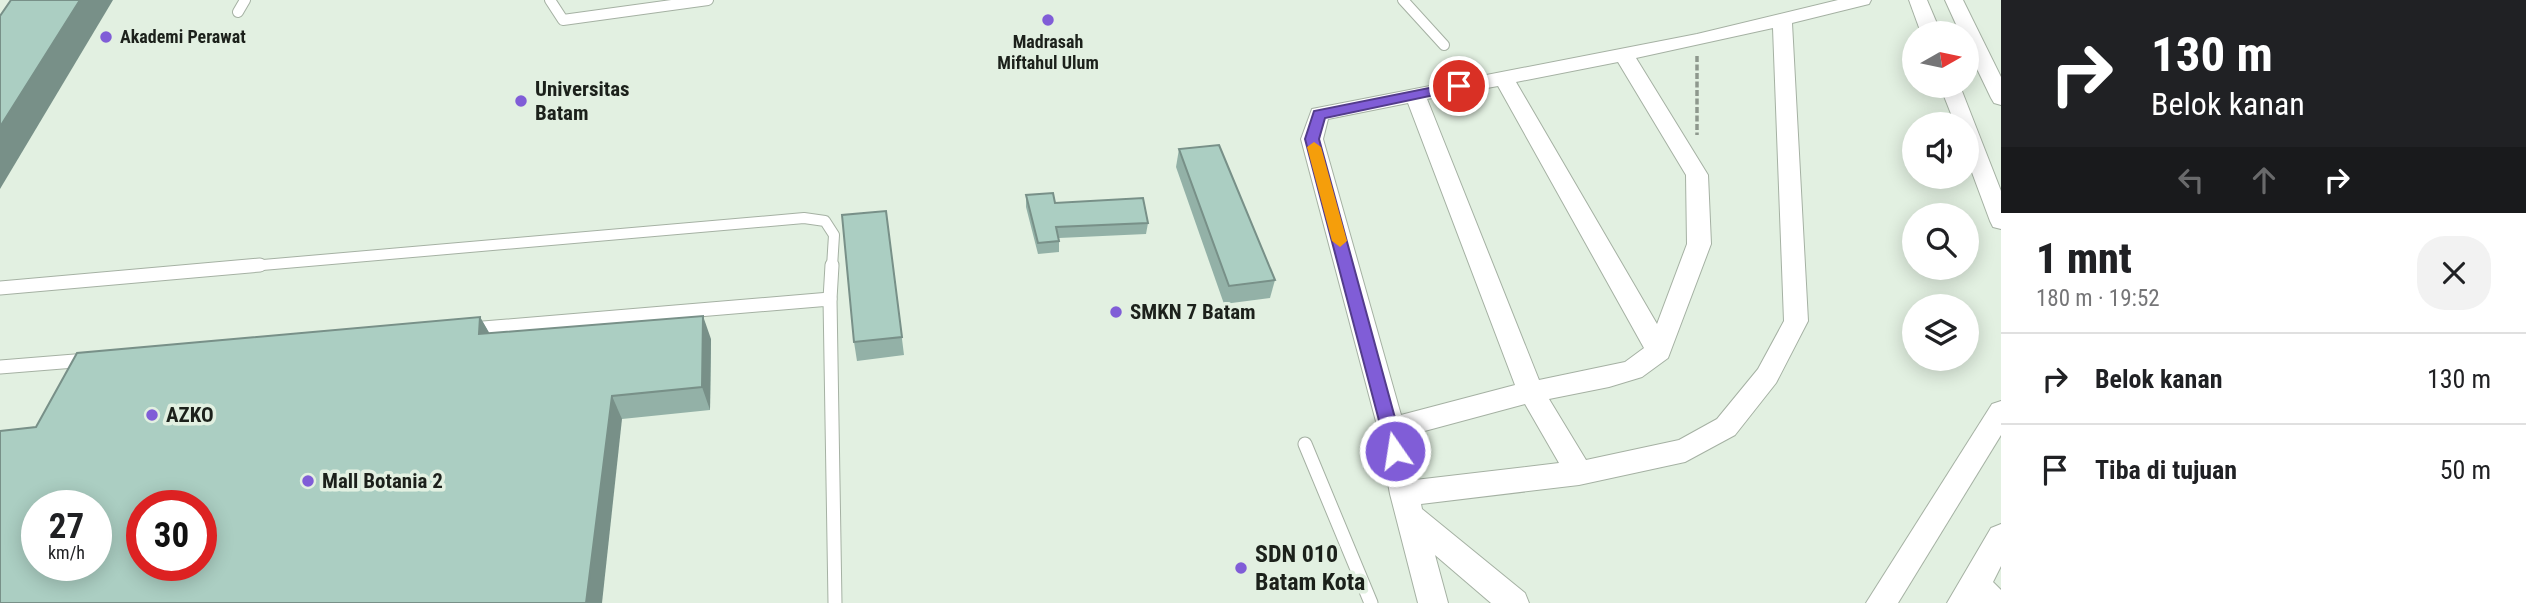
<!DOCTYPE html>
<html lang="id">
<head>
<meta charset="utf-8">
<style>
  :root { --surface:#fff; --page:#f2f2f2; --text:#202124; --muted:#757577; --line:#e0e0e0 }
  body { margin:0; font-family:"Roboto Condensed",sans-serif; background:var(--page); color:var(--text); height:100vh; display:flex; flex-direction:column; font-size:26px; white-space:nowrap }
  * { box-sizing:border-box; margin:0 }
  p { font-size:23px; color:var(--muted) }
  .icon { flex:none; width:38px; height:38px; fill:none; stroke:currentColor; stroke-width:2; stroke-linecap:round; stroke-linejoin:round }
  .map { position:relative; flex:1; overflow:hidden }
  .details { display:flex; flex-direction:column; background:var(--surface); width:525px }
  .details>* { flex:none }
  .top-card { background:#202124; color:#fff; overflow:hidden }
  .needle { width:46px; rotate:81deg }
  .fabs { position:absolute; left:1902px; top:21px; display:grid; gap:14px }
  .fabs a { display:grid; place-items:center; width:77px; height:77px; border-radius:50%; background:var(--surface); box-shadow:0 4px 18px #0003; font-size:35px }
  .speed { position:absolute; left:21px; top:490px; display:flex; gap:14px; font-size:35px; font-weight:700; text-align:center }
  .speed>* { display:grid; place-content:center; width:91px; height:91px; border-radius:50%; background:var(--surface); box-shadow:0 4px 18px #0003; line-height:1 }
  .speed small { font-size:18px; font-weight:400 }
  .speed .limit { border:10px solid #d22; background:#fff; color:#111 }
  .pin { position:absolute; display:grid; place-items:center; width:60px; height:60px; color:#fff; margin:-30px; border:4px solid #fff; border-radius:50%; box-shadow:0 2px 7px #0007 }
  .me { position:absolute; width:77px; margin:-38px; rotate:347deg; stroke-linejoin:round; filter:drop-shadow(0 0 5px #0008) }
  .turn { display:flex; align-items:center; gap:24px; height:147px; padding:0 35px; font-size:32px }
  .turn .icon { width:91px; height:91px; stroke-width:2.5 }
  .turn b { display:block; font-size:49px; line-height:60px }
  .lanes { display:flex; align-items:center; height:66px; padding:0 35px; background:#0003; justify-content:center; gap:35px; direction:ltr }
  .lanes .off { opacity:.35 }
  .round { display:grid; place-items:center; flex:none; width:74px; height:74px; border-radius:28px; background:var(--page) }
  .overview { display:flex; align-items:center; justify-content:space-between; height:119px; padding:0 35px }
  h1 { font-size:42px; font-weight:800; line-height:52px }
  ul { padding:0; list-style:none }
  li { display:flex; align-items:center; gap:21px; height:91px; padding:0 35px; border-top:2px solid var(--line) }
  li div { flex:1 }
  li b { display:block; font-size:26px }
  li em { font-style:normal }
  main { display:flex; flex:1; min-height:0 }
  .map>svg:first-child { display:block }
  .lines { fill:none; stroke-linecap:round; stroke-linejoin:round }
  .service-far1-casing { stroke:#a5b1a3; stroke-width:12 }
  .service-casing { stroke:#a5b1a3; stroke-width:15 }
  .minor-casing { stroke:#a5b1a3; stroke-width:2 }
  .path { stroke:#8e988d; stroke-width:3.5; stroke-dasharray:6 2.5; stroke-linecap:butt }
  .service-far1 { stroke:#fff; stroke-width:10 }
  .service { stroke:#fff; stroke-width:13 }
  .minor { fill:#fff; fill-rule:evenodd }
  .wall { fill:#93b1a7 }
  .shaded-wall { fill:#789088 }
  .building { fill:#abcec2; stroke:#789088; stroke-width:2; fill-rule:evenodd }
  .route { fill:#805dd7; stroke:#533c8c; stroke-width:2 }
  .slow { fill:#f59e0b }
  .poi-dot { fill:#805dd7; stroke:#e2f0e1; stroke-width:2.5 }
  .labels { text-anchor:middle; stroke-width:7; stroke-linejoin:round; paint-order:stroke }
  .far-poi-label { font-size:18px; font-weight:bold; fill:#1c211b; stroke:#e2f0e1; text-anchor:start }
  .poi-label { font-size:21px; font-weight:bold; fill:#1c211b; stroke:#e2f0e1; text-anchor:start }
  .near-poi-label { font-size:24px; font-weight:bold; fill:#1c211b; stroke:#e2f0e1; text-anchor:start }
</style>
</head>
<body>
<main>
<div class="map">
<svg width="2001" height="603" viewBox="0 0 2001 603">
  <rect width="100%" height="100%" fill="#e2f0e1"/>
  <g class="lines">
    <g class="service-far1-casing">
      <g id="service-far1">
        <path d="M550 0 563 20 708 0"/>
        <path d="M1403 0 1444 45"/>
        <path d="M238 12 245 0"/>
        <path d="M240 267 804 218 825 221 834 235 832 267"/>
      </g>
    </g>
    <g class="service-casing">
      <g id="service">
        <path d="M0 288 260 265"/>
        <path d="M830 299 832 265"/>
        <path d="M471 329 830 299 835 603"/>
        <path d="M0 367 87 360"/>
        <path d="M1305 444 1371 603"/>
      </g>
    </g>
    <g class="minor-casing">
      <g id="minor">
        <path d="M1838 0H1871L1869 4 1792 23 1808 321 1776 383 1735 435 1685 462 1579 485 1421 504 1422 509 1525 593 1529 603H1491L1435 555 1448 603H1418L1390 494 1378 429 1301 139 1312 109 1697 34ZM1773 28 1784 321 1758 369 1717 419 1679 440 1586 460 1549 399 1609 387 1642 377 1668 358 1711 244 1708 175 1636 58ZM1618 62 1686 175 1687 244 1657 324 1516 82ZM1498 86 1644 348 1625 362 1539 380 1427 99ZM1408 103 1515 385 1401 415 1323 139 1328 119ZM1525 404 1559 463 1415 480 1406 436Z"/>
        <path d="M1909 0H1927L1941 33H1921Z"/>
        <path d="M1945 0H1963L2001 77V105L1994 103 1991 98 1967 48V33H1960Z"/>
        <path d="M1940 86H1960L2001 191V229L1993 227 1990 221 1967 159V124H1955Z"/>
        <path d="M2001 401V435L1898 603H1866L1992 404Z"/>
        <path d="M2001 524V566L1993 582 2001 590V603H1947L1991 528Z"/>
      </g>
    </g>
    <path class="path" d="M1697 56V135"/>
    <use href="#service-far1" class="service-far1"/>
    <use href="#service" class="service"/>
    <use href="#minor" class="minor"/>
  </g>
  <g class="wall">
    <path d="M1179 149 1275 280 1270 298 1224 304 1176 167Z"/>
    <path d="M1026 195 1055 203 1148 223 1146 234 1059 238V252L1038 254 1026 207Z"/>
    <path d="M886 211 904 355 857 361 854 342Z"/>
    <path d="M480 317 489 333 711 339 710 410 622 419 36 427Z"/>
  </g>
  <g class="shaded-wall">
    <path d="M80 0H113L0 189V127Z"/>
    <path d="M703 316 711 339 710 410 702 387Z"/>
    <path d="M480 317 494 341 479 334Z"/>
    <path d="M612 396 622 419 602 603H586Z"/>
  </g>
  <g class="building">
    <path d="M11 0H80L0 127V16Z"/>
    <path d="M1219 145 1275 280 1229 286 1179 149Z"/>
    <path d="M1053 193 1055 203 1143 198 1148 223 1056 227 1059 241 1038 243 1026 195Z"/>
    <path d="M886 211 902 337 854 342 842 215Z"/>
    <path d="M703 316 702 387 612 396 586 603H0V431L36 427 77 353 480 317 479 334ZM37 506H96V565H37ZM142 506H201V565H142Z"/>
  </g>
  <path class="route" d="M1459 82 1463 83V89L1325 118 1319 139 1404 451 1402 456 1395 458 1389 456 1387 451 1305 139 1314 111Z"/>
  <path class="slow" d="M1314 142 1321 147 1347 241 1340 247 1332 241 1307 147Z"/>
  <g class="poi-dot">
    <circle cx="1048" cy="20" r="7"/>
    <circle cx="106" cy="37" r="7"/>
    <circle cx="521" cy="101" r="7"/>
    <circle cx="1116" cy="312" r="7"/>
    <circle cx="152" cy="415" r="7"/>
    <circle cx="308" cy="481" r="7"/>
    <circle cx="1241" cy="568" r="7"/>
  </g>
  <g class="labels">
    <g class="far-poi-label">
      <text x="120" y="43">Akademi Perawat</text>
      <text x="1048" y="48" text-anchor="middle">Madrasah<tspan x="1048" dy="21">Miftahul Ulum</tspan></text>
    </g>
    <g class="poi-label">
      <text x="535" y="96">Universitas<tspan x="535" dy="24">Batam</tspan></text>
      <text x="1130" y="319">SMKN 7 Batam</text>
      <text x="166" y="422">AZKO</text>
      <text x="322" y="488">Mall Botania 2</text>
    </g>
    <g class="near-poi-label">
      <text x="1255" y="562">SDN 010<tspan x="1255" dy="28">Batam Kota</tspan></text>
    </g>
  </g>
</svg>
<div class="fabs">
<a><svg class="needle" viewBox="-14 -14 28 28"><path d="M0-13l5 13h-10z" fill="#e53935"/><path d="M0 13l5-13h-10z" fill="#757577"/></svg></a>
<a><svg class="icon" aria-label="sound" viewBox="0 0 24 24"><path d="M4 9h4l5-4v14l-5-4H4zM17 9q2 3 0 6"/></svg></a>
<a><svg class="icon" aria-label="search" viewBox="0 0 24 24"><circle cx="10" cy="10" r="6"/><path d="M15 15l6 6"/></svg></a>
<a><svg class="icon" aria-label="layers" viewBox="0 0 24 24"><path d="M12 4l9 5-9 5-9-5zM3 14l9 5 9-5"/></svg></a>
</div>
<div class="speed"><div>27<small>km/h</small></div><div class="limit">30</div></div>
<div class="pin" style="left:1459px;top:86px;background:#d93025"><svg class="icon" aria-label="arrive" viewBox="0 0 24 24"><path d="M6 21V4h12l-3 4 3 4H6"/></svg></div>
<svg class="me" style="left:1395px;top:451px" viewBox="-20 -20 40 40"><circle r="17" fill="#805dd7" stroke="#fff" stroke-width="3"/><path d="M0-11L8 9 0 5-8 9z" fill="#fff"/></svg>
</div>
<section class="details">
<div class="top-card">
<div class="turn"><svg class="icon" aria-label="right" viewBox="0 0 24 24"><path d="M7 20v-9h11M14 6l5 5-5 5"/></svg><div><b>130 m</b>Belok kanan</div></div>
<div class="lanes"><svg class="icon off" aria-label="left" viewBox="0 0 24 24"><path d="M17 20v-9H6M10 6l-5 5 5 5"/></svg><svg class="icon off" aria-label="ahead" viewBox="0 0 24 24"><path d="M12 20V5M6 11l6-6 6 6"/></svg><svg class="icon" aria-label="right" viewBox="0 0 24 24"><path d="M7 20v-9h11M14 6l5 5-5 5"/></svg></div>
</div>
<div class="overview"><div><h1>1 mnt</h1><p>180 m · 19:52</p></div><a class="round"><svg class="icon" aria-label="close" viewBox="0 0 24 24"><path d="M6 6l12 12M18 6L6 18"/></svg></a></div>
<ul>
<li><svg class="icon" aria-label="right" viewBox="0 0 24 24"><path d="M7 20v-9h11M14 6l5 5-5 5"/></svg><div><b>Belok kanan</b></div><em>130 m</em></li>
<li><svg class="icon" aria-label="arrive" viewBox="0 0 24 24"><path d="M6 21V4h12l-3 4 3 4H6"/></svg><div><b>Tiba di tujuan</b></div><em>50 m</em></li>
</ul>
</section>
</main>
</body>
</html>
